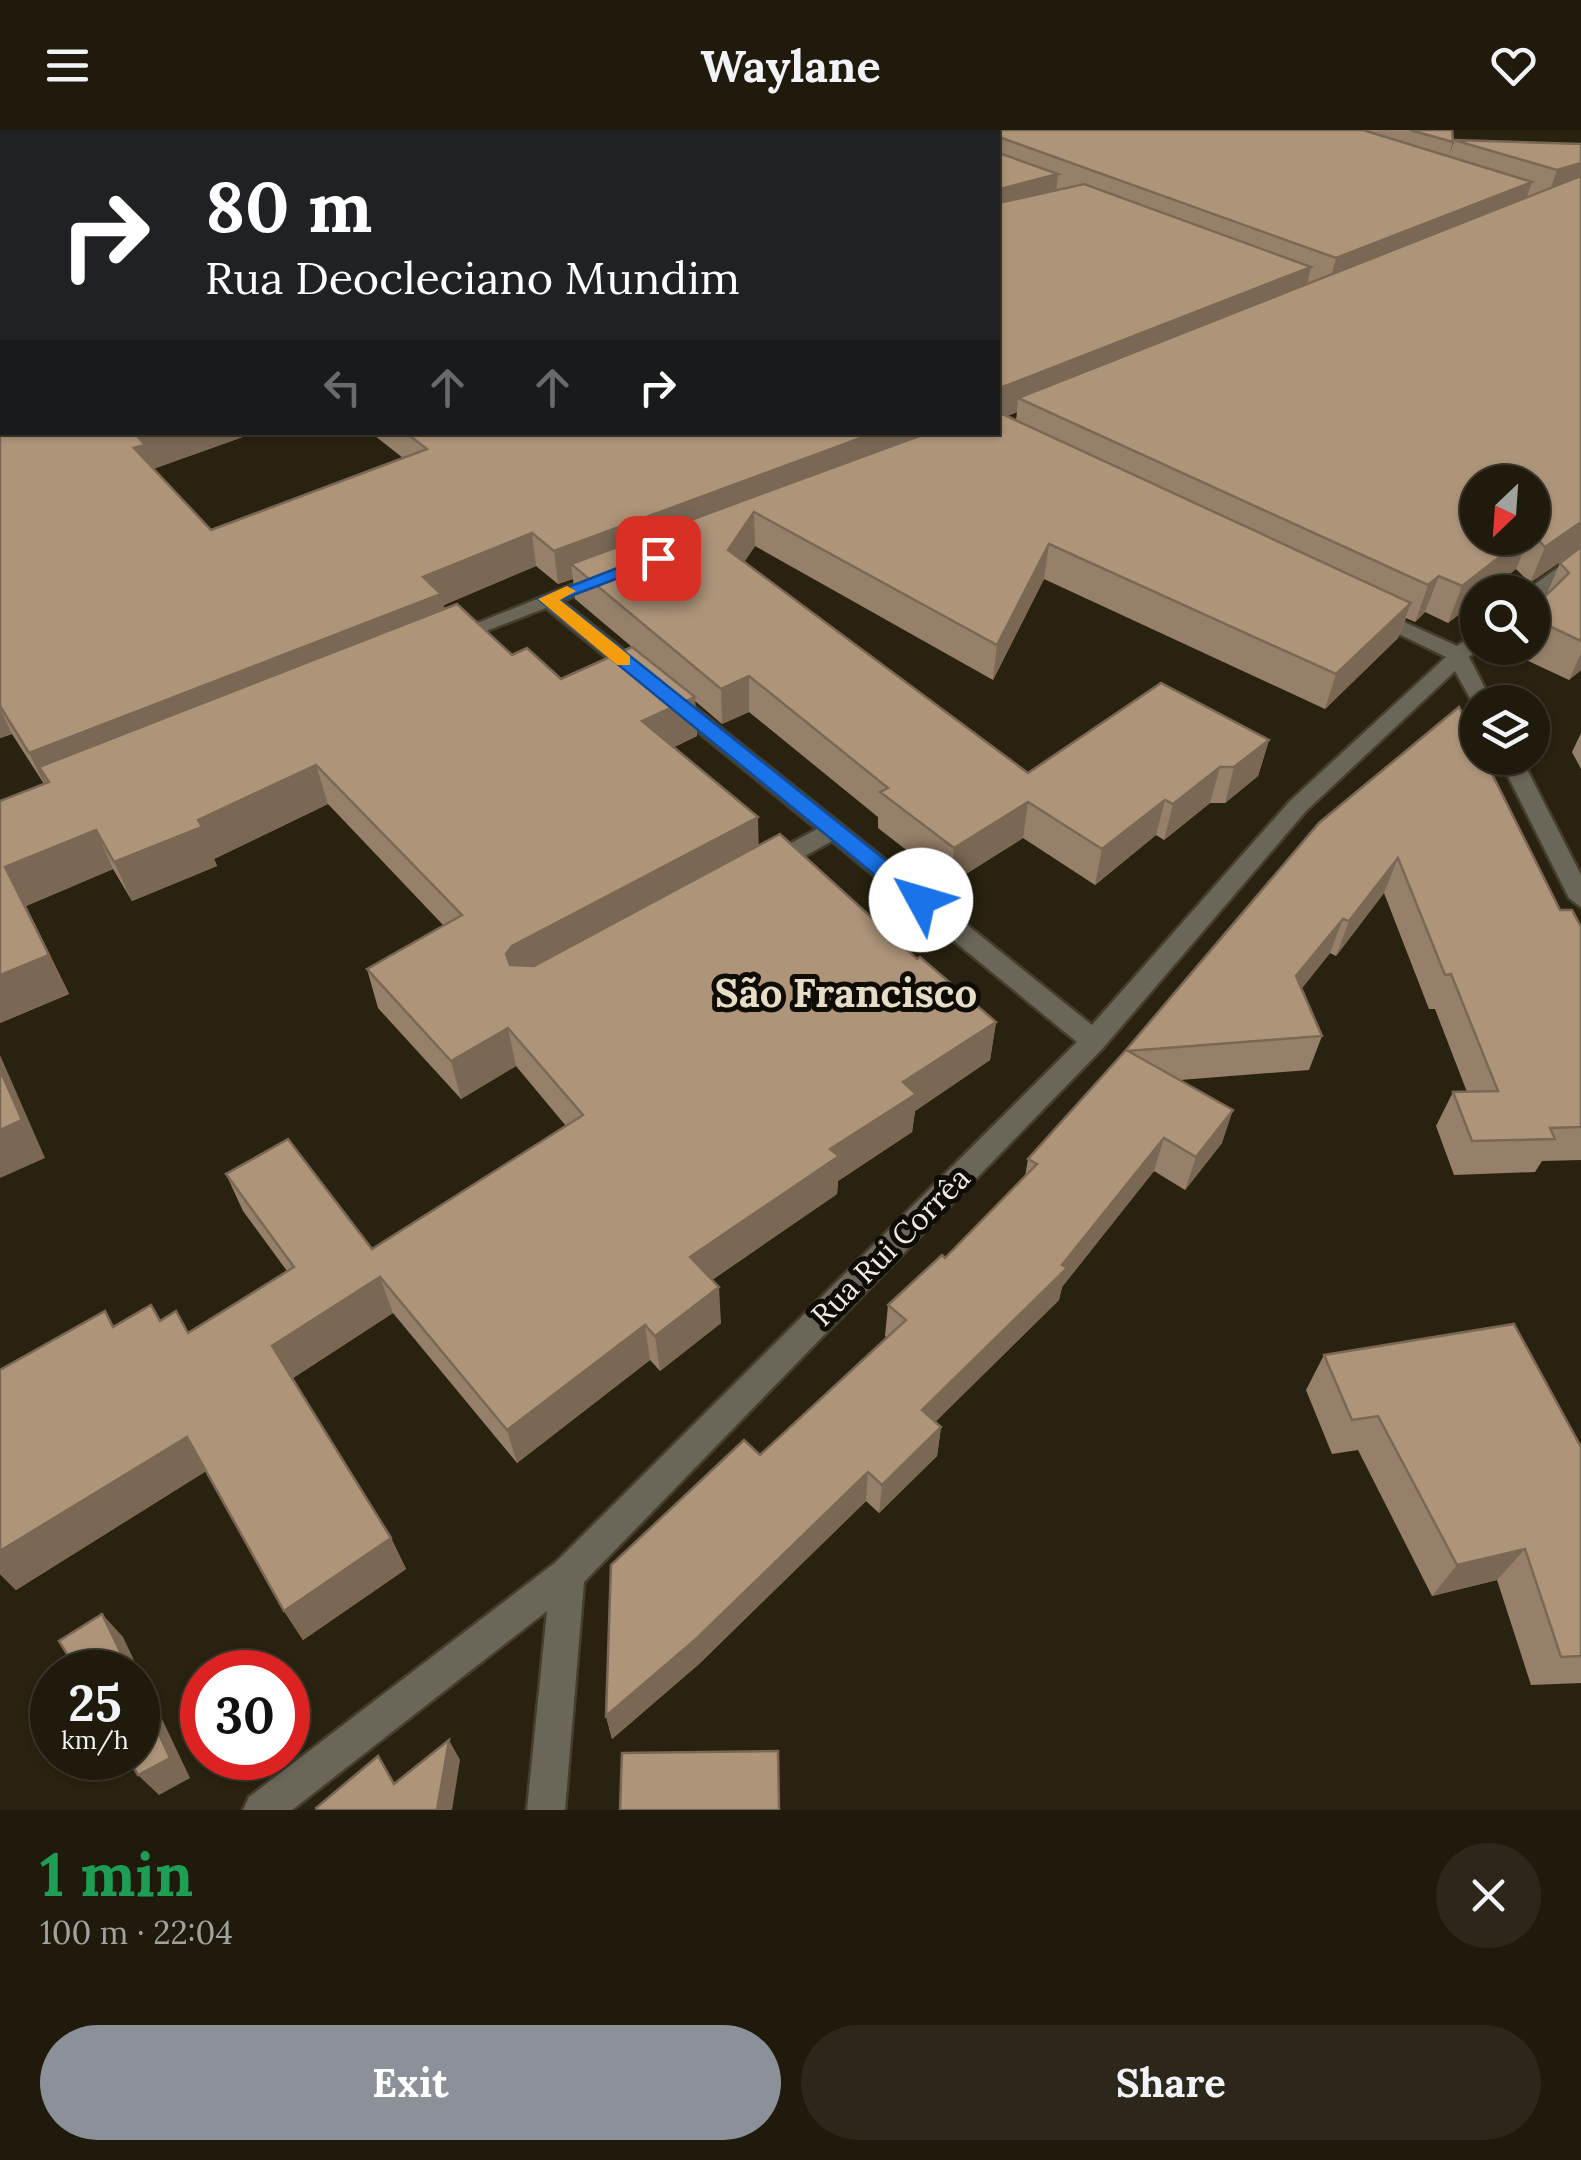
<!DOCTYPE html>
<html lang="en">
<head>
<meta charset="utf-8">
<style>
  :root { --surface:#1f1a0c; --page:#2c271a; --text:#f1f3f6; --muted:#a1a19d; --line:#3c382d; --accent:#8c9099 }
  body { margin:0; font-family:Lora,serif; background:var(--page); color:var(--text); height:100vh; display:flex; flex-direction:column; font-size:38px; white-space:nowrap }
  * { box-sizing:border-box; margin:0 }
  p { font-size:32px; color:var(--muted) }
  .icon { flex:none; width:55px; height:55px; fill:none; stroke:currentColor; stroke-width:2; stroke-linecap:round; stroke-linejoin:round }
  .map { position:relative; height:1680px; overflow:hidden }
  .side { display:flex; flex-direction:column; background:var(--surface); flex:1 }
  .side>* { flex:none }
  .guide { position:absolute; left:0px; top:0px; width:1000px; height:305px; box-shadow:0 2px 8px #0004,0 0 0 2px var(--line); background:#202124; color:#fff; overflow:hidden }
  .needle { width:65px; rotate:205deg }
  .fabs { position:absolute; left:1460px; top:335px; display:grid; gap:20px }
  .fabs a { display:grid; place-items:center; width:90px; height:90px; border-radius:50%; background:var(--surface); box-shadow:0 2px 8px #0004,0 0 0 2px var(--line); font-size:50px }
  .speed { position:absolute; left:30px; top:1520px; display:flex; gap:20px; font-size:50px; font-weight:700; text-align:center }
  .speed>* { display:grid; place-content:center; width:130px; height:130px; border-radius:50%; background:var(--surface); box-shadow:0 2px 8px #0004,0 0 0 2px var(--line); line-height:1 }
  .speed small { font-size:25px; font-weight:400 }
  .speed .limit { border:15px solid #d22; background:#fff; color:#111 }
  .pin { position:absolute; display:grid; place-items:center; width:85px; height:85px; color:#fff; margin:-42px; border-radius:20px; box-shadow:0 5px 15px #0006 }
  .me { position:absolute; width:110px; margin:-55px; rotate:309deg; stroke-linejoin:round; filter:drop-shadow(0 0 8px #0008) }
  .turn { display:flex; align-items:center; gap:35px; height:210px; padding:0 40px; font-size:45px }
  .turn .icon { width:130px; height:130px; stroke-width:2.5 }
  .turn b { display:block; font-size:70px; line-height:85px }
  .lanes { display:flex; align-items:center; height:95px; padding:0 40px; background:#0003; justify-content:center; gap:50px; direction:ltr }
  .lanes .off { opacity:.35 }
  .round { display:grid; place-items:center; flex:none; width:105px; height:105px; border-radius:52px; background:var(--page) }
  .summary { display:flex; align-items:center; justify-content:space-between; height:170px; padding:0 40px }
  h1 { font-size:60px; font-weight:700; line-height:75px; color:#1e9e55 }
  .button { display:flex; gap:20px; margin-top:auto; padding:20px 40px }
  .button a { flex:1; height:115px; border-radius:60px; background:var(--accent); color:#fff; font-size:40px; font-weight:700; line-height:115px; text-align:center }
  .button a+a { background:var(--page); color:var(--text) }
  header { display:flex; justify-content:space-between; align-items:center; height:130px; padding:0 40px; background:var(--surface); font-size:45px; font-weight:700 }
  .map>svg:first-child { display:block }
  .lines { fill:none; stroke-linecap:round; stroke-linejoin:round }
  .street-casing { stroke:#453e2d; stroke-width:5 }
  .street { fill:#6a6658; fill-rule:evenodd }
  .wall { fill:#968069; fill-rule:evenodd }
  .shaded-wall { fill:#7a6855 }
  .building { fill:#ae957a; stroke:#7a6855; stroke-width:2.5 }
  .route { fill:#1a73e8; stroke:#114b97; stroke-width:2.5 }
  .slow { fill:#f59e0b }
  .labels { text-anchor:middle; stroke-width:10; stroke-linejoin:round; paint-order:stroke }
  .street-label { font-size:30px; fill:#f0ece1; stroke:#0f0c05 }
  .district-label { font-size:40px; font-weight:bold; fill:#e5ddc5; stroke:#0f0c05 }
</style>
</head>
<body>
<header><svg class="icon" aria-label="menu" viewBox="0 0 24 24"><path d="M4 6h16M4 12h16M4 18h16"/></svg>Waylane<svg class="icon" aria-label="heart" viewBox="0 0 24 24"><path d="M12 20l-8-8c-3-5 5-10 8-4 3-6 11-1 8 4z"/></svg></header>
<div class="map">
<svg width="1581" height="1680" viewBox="0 0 1581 1680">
  <rect width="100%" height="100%" fill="#292210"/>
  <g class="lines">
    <g class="street-casing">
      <g id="street">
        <path d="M1581 421V436L1539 469 1532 471V462H1524Z"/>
        <path d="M604 442 611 444V452L562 471 646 538 649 543 646 548H632L546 478 457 512H443L440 508Z"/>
        <path d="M1371 477 1457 516 1478 502 1480 518 1469 527 1492 572H1478L1475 577 1455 541 1306 681 1103 918 584 1452 565 1680H527L547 1481 292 1680H243L249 1667 556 1432 1077 912 832 711 776 742H760L756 736 760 730 817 699 663 573 659 568 663 563H677L1092 895 1290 671 1446 527 1364 487 1361 483Z"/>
        <path d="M1499 628H1521L1581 745V777L1569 768Z"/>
      </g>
    </g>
    <use href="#street" class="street"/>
  </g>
  <g class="wall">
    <path d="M82 0H1452L1453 12 1449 27 1454 10 1581 14V540L1569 550 1511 523 1513 518H1532V479L1546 466 1560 433 1568 426 1530 453 1516 439 1448 493 1425 482 1415 492 1406 488 1398 508 1325 579 1044 449 993 550 755 416 744 432 1028 643 1269 610 1258 646 1225 673H1210L1164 710 1156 705 1095 755 1023 708 950 754 878 698V687L749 582 722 594 695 571 697 606 674 617 758 716 917 829 996 892 990 930 915 981 912 1002 838 1051 837 1064 712 1150 721 1193 660 1241 650 1230 517 1333 393 1183 293 1248 391 1408 406 1439 303 1510 284 1481 206 1341 16 1460 0 1444V1240L114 1196 160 1190 188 1202 287 1141 243 1081 226 1044 372 1119 566 996 516 936 461 969 378 878 367 839 444 796 328 674 214 729 217 736 132 771 113 739 26 776 69 864 0 893 44 654 12 604 0 608V39L2 302H257L153 339 211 400 403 328 370 302H998V2ZM1017 282 1016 290 1007 286ZM1532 352V408H1478ZM536 436 558 454 573 449 575 469 632 517 561 549 512 525 444 479V475Z"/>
    <path d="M1581 603V639L1572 622Z"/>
    <path d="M1319 693 1560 780 1581 797V1030L1542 1031 1535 1042 1454 1045 1436 996 1453 962H1467L1435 879H1429L1384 763 1336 826 1330 823 1301 859 1322 906 1309 940 1180 950 1222 1013 1185 1060 1154 1041 1062 1157 1059 1170 935 1292 941 1297 937 1326 879 1383 866 1371 699 1534 612 1609 606 1586 760 1325 887 1208 885 1206 888 1175 945 1128 1025 1047 1028 1029 1126 920Z"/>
    <path d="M1324 1225 1581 1317V1553L1531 1555 1497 1450 1432 1466 1358 1320 1332 1324 1306 1260Z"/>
  </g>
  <g class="shaded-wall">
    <path d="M1581 33V61L1546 72 1557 40Z"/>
    <path d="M1058 44 1055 73 998 88 1000 59Z"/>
    <path d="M1532 52 1522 81 1328 159 1336 128Z"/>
    <path d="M1311 137 1304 168 1018 268 1017 282 998 290V267L1000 258Z"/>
    <path d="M154 302H257L153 339 134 318 139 308Z"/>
    <path d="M877 302H962L571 434 573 449 558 454 554 421Z"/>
    <path d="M754 382 755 416 729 455 728 420Z"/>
    <path d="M1581 392V418L1530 453 1545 417Z"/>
    <path d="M532 403 536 436 444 475 448 497 39 637 48 656 46 657 29 623 423 447Z"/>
    <path d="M1524 408H1529L1516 439 1486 462H1478V470L1448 493 1462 456Z"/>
    <path d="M1049 414 1044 449 993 550 997 515Z"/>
    <path d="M1439 446 1425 482 1415 492 1428 455Z"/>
    <path d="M1411 473 1398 508 1325 579 1336 544Z"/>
    <path d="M1581 523V540L1569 550Z"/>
    <path d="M749 546V582L722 594 721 559Z"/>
    <path d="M695 567 697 606 646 631 642 591Z"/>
    <path d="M0 578 12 604 0 608Z"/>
    <path d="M1269 610 1258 646 1225 673 1234 637Z"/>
    <path d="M316 635 328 674 214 729 217 736 132 771 114 732 198 690Z"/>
    <path d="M1220 637 1210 673 1164 710 1173 674Z"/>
    <path d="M1165 670 1156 705 1095 755 1102 719Z"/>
    <path d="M1028 672 1023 708 950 754 954 718Z"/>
    <path d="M758 687 759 726 519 855 506 824 512 816Z"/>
    <path d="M96 700 113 739 26 776 69 864 0 893V845L5 737Z"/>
    <path d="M1398 728 1384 763 1336 826 1349 791Z"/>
    <path d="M1343 789 1330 823 1284 881 1296 846Z"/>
    <path d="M996 892 990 930 915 981 912 1002 838 1051 837 1064 693 1163 690 1127 830 1019 903 952Z"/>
    <path d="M508 898 516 936 461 969 451 931Z"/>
    <path d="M0 925 45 1028 0 1048Z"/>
    <path d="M1233 980 1222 1013 1185 1060 1196 1027Z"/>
    <path d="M1164 1008 1154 1041 1062 1157 1059 1170 918 1309 922 1280 1062 1135Z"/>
    <path d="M380 1147 393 1183 290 1250 272 1216Z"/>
    <path d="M719 1157 721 1193 660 1241 655 1206Z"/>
    <path d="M645 1195 650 1230 517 1333 507 1300Z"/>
    <path d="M941 1297 937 1326 879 1383 882 1355Z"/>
    <path d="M187 1307 208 1340 16 1460 0 1444V1421Z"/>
    <path d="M868 1342 866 1371 699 1534 612 1609 606 1586Z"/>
    <path d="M391 1408 406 1439 303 1510 284 1481Z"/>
    <path d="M1525 1419 1497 1450 1432 1466 1457 1435Z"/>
    <path d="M102 1484 123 1507 190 1648 159 1665 138 1645V1542H130Z"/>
    <path d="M449 1610 460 1630 452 1680H437Z"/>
  </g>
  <g class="building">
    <path d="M82 0H1363L1532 52 1336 128 999 7V23L1058 44 1000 59 999 73 1084 54 1311 137 1000 258 998 266V2H74Z"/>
    <path d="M1410 0H1452L1453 12Z"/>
    <path d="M1454 10 1581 14V33L1557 40Z"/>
    <path d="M2 38V302H154L139 308 145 315 134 318 211 400 427 319 405 302H877L554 421 532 403 423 447 441 464 29 623 0 576V39Z"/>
    <path d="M1581 46V392L1545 417 1532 404V352H1478V408H1524L1462 456 1439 446 1428 455 1018 268Z"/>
    <path d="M998 282 1411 473 1336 544 1049 414 997 515 754 382 728 420 1028 643 1161 553 1269 610 1234 637H1220L1173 674 1165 670 1102 719 1028 672 954 718 880 662 888 658 749 546 721 559 571 434 930 302H998Z"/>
    <path d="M1581 417V511L1532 488V479L1569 443 1560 433Z"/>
    <path d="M457 474 512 525 527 518 561 549 632 517 695 567 642 591 758 687 512 816 506 824 510 835 534 836 780 704 917 829 920 827 996 892 903 952 916 964 830 1019 839 1026 690 1127 719 1157 655 1206 645 1195 507 1300 380 1147 272 1216 391 1408 284 1481 187 1307 0 1421V1240L105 1181 113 1197 151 1175 160 1191 176 1181 188 1203 294 1137 226 1044 288 1009 372 1119 583 985 508 898 451 931 367 839 462 785 316 635 198 690 202 697 114 732 96 700 5 737 49 825 0 845V671L49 652 39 637Z"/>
    <path d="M1459 577 1478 614V628H1484L1560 780H1572L1581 797V997L1550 998 1555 1009 1472 1011 1453 962 1498 961 1451 844 1445 845 1398 728 1349 791 1343 789 1296 846 1322 906 1128 921 1233 980 1196 1027 1164 1008 1062 1135 1067 1138 922 1280 941 1297 882 1355 868 1342 696 1509 606 1586 611 1435 744 1310 760 1325 906 1190 888 1175 942 1125 945 1128 1037 1034 1028 1029 1126 920 1319 693Z"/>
    <path d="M0 940 22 990 0 1000Z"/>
    <path d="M1514 1194 1581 1317V1526L1561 1527 1525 1419 1457 1435 1378 1286 1352 1290 1324 1225Z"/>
    <path d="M102 1484 130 1542H78L59 1511Z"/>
    <path d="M138 1559 170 1628 138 1645 128 1628H138Z"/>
    <path d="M449 1610 437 1680H317L316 1678 378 1626 394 1654Z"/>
    <path d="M778 1621 779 1680H620L622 1623Z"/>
  </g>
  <path class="route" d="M658 422 664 424V431L560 470 929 765 932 770 929 776H913L538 469Z"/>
  <path class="slow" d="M567 456 576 461 560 470 630 526V535H617L538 469Z"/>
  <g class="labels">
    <g class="street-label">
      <text transform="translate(891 1117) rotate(-45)" y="10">Rua Rui Corrêa</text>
    </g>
    <g class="district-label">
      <text x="846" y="877">São Francisco</text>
    </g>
  </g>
</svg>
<div class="fabs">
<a><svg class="needle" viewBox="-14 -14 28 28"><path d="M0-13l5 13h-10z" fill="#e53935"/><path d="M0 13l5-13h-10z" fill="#a1a19d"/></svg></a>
<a><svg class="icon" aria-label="search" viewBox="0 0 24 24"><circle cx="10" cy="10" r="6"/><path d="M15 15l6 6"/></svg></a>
<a><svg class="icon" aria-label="layers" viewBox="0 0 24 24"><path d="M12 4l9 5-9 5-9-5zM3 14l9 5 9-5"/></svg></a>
</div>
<div class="speed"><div>25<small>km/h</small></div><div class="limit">30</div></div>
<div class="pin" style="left:658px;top:428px;background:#d93025"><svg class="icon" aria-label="arrive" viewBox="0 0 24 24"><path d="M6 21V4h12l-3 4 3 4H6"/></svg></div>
<svg class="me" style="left:921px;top:770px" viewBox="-20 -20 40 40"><circle r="19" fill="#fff"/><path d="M0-13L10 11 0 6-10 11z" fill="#1a73e8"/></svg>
<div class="guide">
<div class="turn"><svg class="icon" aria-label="right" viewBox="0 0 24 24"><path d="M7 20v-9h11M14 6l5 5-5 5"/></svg><div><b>80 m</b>Rua Deocleciano Mundim</div></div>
<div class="lanes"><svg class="icon off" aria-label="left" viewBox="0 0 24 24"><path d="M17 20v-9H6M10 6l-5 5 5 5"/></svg><svg class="icon off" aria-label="ahead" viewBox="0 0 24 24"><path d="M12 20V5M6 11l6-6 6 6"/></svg><svg class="icon off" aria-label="ahead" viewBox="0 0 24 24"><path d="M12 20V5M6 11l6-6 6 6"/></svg><svg class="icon" aria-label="right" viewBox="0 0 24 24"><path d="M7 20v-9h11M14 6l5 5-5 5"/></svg></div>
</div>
</div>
<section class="side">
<div class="summary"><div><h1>1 min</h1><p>100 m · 22:04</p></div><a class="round"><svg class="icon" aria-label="close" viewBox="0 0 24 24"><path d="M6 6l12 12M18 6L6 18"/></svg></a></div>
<div class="button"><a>Exit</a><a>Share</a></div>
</section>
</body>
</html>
